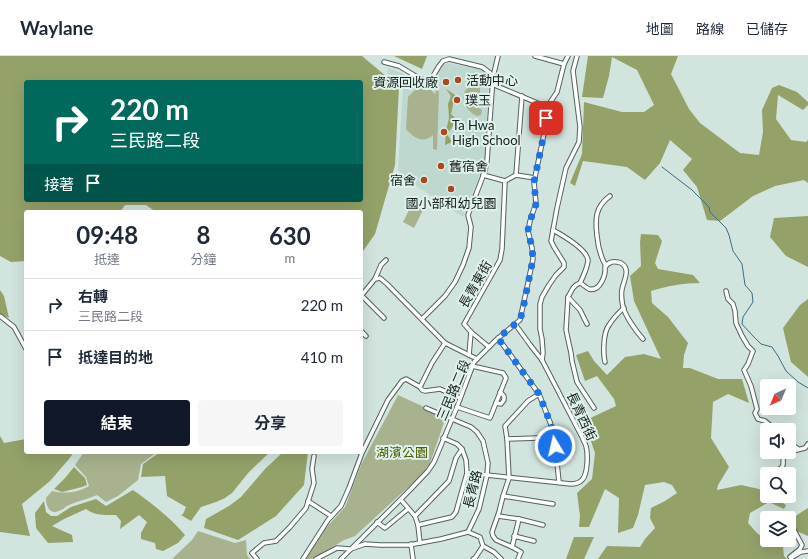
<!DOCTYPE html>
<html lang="zh-TW">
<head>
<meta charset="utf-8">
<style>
  :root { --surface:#fff; --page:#f6f6f7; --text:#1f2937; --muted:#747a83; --line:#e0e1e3; --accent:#111827 }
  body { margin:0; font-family:Lato,"Noto Sans TC",sans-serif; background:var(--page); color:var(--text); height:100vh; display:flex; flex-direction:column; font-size:15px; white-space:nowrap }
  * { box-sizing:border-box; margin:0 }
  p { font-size:13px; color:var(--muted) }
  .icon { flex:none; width:22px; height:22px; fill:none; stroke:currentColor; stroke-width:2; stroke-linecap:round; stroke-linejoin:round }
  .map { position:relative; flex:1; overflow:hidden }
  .sheet { position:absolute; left:24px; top:154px; width:339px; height:244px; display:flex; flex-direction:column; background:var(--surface); border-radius:4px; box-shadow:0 4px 16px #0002 }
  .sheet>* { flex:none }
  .guide { position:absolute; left:24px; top:24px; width:339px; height:122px; border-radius:4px; box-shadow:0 4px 16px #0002; background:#00695c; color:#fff; overflow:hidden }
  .needle { width:26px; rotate:224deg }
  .controls { position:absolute; left:760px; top:323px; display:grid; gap:8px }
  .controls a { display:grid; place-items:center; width:36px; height:36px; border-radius:4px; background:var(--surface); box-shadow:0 4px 16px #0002; font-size:20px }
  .pin { position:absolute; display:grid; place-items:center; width:34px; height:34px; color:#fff; margin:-17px; border-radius:8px; box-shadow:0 2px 6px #0006 }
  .me { position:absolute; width:44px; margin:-22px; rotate:351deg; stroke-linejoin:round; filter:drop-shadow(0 0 3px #0008) }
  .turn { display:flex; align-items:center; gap:14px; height:84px; padding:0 20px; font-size:18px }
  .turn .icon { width:52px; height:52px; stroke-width:2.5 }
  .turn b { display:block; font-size:28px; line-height:34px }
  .then { display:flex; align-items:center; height:38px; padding:0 20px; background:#0003; gap:8px; font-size:15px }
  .eta { display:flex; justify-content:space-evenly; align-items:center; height:68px; text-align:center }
  .eta b { font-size:24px; font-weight:700; line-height:28px }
  .primary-button { display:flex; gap:8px; margin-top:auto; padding:8px 20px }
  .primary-button a { flex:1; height:46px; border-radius:4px; background:var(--accent); color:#fff; font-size:16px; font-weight:700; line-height:46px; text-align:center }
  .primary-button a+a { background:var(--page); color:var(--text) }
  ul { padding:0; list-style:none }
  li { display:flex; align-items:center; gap:12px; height:52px; padding:0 20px; border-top:1px solid var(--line) }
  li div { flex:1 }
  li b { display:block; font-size:15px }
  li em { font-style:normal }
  header { display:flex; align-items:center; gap:24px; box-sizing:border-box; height:56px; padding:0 20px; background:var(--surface); border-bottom:1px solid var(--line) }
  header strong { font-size:19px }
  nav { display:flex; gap:22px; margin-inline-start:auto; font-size:14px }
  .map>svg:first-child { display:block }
  .built { fill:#bed7cf }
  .green { fill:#a8b28e }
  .forest { fill:#94a26a; fill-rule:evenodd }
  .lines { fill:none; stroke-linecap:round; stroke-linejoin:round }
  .stream { stroke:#3d6c7f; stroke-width:1 }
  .street-casing { stroke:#52625c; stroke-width:5.5 }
  .street { stroke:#fff; stroke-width:3.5 }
  .route { stroke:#1a73e8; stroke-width:7; stroke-dasharray:0 12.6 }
  .poi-dot { fill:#ad4720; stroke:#dff1eb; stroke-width:1.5 }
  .labels { text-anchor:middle; stroke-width:4; stroke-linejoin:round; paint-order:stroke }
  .poi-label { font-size:13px; fill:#171e1c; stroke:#dff1eb; text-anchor:start }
  .street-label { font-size:13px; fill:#171e1c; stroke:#dff1eb }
  .park-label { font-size:13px; fill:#4e5d00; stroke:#dff1eb }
</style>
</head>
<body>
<header>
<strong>Waylane</strong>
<nav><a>地圖</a><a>路線</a><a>已儲存</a></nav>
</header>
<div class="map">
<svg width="808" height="503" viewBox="0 0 808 503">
  <rect width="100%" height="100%" fill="#d2e4de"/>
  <path class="built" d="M447 7 482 14 489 21 488 36 484 41 488 45 485 106 463 161 406 123 398 114 403 29 398 22 387 18 388 12 402 17 419 29 432 28 438 22 439 14 441 10Z"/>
  <g class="green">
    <path d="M475 29 480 31V37L473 45 474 51 479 52 482 54 481 59 477 60C463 54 456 33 475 29Z"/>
    <path d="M424 30 430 33 435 38 436 35H439L437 94 433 93V79C423 88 414 82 406 73L408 41 416 33Z"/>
    <path d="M412 148 423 154 414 172 403 166Z"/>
    <path d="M398 339 446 361 428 413 355 480 344 484 323 497 312 503H306L325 473 345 451 361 409Z"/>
    <path d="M84 396H157L141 408 138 424 118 440 106 446 97 439C88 443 78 445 69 449 66 450 64 453 61 454 50 460 46 451 46 442L52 435C65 438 77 437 89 430L86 421 75 409Z"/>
    <path d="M198 475 235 487 246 484 247 499 250 503H172L192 484Z"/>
  </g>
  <g class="forest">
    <path d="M0 0H362L399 31 395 109 375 178 361 198V156H156L146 149H125L120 156H26V205L11 206 0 200ZM26 26H361V144H26Z"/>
    <path d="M394 0H427L422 13Z"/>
    <path d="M588 0H678L671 18 689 53 700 67 740 97 759 99 763 76 762 54 772 32 779 29 797 36 808 46V49L803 54 778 39 776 63 791 84 806 86 808 84V127L804 124 775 130 753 140 720 165 707 164 697 131 683 114 692 103 670 84 660 107 645 124 627 111 583 105 575 130 570 127 582 98 584 46 622 56H644L654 49 637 14 612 1 609 20 603 42 582 41Z"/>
    <path d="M446 33 455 39C453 45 453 51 451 58L456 63 460 69 453 70 447 78 452 86 445 89 446 75 449 62 448 48 451 40Z"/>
    <path d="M808 160V211L786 200 770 181 774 162Z"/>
    <path d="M641 178 658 179 662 185 655 207 658 213 693 219 700 227C683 227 667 230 651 235L652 247 668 261 688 287 684 299 683 312H690L718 323H742L749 347 728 338 713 346 711 382 729 411 718 429 717 434 741 429 759 433 767 438V440H771L786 449 784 453 769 446 750 457 748 467 757 477 766 484H789V467L797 459 808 452V480L799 476 783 491 784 500 787 503H598L607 490 640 491 645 483 655 472 650 462 651 452 665 445 677 437 672 429 664 426 645 429 638 459 633 472 618 477 619 442 605 433 589 471H579L580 460 577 437 592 423 595 397 584 365 616 350 614 343 597 320 585 325 576 299 588 295 594 305 607 319 625 301 644 298 661 303 634 245 630 220 641 210 640 186Z"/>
    <path d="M0 234 4 240 9 262 0 258Z"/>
    <path d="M808 243V321L791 306 783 272 800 249Z"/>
    <path d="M0 380 4 387 26 383V396H74L69 403 50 425 22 448 30 480 0 476Z"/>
    <path d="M160 396H270L249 416 232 437 225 442 216 446 201 451 191 465 181 459 183 458 186 451 167 440 165 420 141 421 143 408Z"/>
    <path d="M283 396H308L304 429 276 460 238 484 204 472 206 463 229 450 241 441 265 413Z"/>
    <path d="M74 411 85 422 87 429 82 431 62 436 54 433 65 422Z"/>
    <path d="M133 434C150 446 171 462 185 479L178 487 163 495 156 493 155 487 141 483V477L147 466 139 459 120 473 121 465 116 459C105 459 95 460 86 453L64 463 52 470 72 479 73 486 48 487 36 472 35 457 44 445 46 456 51 460H57L71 451 96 443 106 450Z"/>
    <path d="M574 481H594L584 503H566Z"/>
  </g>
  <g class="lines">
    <path class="stream" d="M662 111 692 134 709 151 710 156 726 172 729 179 733 195 742 208 745 229 752 237 753 246 743 261 742 268 753 280 761 288 772 291 778 300 786 315 798 326 808 332"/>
    <g class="street-casing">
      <g id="street">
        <path d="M535 0 564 8"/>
        <path d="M384 6 399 10 419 22 425 24 432 22 439 10 443 5 449 3 482 11 490 17 493 21"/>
        <path d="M492 28 547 51"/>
        <path d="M522 40 516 119 535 122"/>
        <path d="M483 119 505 125 516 119"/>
        <path d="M553 174C562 179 588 194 588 205 587 212 583 221 580 227"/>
        <path d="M606 210C600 200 598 191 597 180 595 163 595 151 610 140"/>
        <path d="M375 223 381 209 386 204"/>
        <path d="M726 235 728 243 733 248 735 255 736 267 742 280 748 290 753 295 748 308 744 314 751 330 757 353 755 357 758 363 765 365 776 374"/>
        <path d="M361 240 375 223 380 222 387 228 445 287 477 303"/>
        <path d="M362 240 384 262"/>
        <path d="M568 241 580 254 587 268"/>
        <path d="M0 260 14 271 26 293"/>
        <path d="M422 263 445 240 455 226 463 209 469 192 471 171 468 159 485 115 487 105 493 21 498 0"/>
        <path d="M361 275 366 280"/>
        <path d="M471 276 489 291"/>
        <path d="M498 282 539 338 550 366 554 378 559 426"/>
        <path d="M469 299 471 276 464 268 500 204 502 193 505 125"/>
        <path d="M542 304 543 297 542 283 540 273V248L542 241 549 229 556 219 564 211V207L554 191 551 185 557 152 566 112 579 86 580 71 573 15 577 0"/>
        <path d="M605 306C603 297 603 277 609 269 613 263 618 257 624 252"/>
        <path d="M420 331 432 307 445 287"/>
        <path d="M496 347 501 348 504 344V340L500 336"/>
        <path d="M457 351 490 362 506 322 503 317 472 310"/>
        <path d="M426 352 471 371 477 376 483 385 488 407 487 419 479 453 468 476"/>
        <path d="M594 352 577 326 572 305 571 297 566 274 568 241 573 232 576 229 580 227C583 228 586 232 589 233 600 236 606 219 605 211 607 208 608 207 612 206 615 205 618 206 621 207 631 213 624 224 622 233 621 238 622 246 623 251 626 261 636 275 643 283"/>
        <path d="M507 383 505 370 528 345 539 338"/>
        <path d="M789 386 798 393"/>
        <path d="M789 396 805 392 808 388"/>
        <path d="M778 414C787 409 781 406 784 398L789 396"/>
        <path d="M467 417 571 428C575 428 579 427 582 424 588 418 588 398 586 390 585 387 583 384 582 381L542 304 531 290 515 268"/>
        <path d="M503 440 553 448"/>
        <path d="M401 444 415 460 418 469 420 487"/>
        <path d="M308 445 331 460"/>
        <path d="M415 460 449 425 456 402 462 393"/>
        <path d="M498 460 519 463 512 491"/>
        <path d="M519 463 543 469"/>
        <path d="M377 466 385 472 408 453"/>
        <path d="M418 469 452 461 456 456 467 417 466 404 462 393 457 388 443 382"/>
        <path d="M789 471 793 472 794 474 802 489 800 493 790 501 791 502 801 496 808 495"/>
        <path d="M514 480 534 485"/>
        <path d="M411 488 413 503"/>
        <path d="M257 503 252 497 264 487 276 485 290 471 306 452 314 427 312 413 314 400"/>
        <path d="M303 503 328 464 341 450 349 432 362 397 388 344 402 325 406 323 420 331 422 334 425 335 440 333 460 342"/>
        <path d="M316 503 337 492 351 493 365 488 380 489H409L441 483 468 476 480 481 483 490 494 496 501 503"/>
        <path d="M341 503 407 437 428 415 434 406 457 351 474 306 496 284 520 264 533 203 532 192 528 175 530 165 536 147 534 126 545 73 547 51 557 36 564 8 568 0"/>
        <path d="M473 503 475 502 483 490"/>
        <path d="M518 503 521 496 512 491 496 484 493 480 492 476 499 456 503 440 509 422 507 383 538 382"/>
      </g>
    </g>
    <use href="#street" class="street"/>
  </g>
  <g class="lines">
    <path class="route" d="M546 62 545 73 534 126 536 148 530 165 528 174 532 192 533 203 523 253 520 264 498 282 539 338 550 366 554 378 555 390"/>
  </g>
  <g class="poi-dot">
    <circle cx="458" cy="24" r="4"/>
    <circle cx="446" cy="26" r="4"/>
    <circle cx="457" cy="44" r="4"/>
    <circle cx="444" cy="76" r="4"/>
    <circle cx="441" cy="110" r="4"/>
    <circle cx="424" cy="124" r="4"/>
    <circle cx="451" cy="133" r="4"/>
  </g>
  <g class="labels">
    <g class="poi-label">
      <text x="466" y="29">活動中心</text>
      <text x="438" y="31" text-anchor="end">資源回收廠</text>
      <text x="465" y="49">璞玉</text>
      <text x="452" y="74">Ta Hwa<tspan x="452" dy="15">High School</tspan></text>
      <text x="449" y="115">舊宿舍</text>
      <text x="416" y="129" text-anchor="end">宿舍</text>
      <text x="451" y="152" text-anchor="middle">國小部和幼兒園</text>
    </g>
    <g class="street-label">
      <text transform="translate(475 228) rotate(-60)" y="5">長青東街</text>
      <text transform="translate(453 334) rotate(-67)" y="5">三民路二段</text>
      <text transform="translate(582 360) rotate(65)" y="5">長青西街</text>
      <text transform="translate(472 433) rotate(-76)" y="5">長青路</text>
    </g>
    <g class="park-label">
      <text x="402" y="401">湖濱公園</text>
    </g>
  </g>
</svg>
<div class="controls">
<a><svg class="needle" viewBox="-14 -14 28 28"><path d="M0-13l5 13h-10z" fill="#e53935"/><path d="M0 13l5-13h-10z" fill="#747a83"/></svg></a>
<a><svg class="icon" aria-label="sound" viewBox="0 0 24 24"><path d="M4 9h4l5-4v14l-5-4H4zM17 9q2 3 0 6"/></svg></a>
<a><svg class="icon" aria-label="search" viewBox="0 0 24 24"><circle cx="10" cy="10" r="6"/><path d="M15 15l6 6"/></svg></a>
<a><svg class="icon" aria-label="layers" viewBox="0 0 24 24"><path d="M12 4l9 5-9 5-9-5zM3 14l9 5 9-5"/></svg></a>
</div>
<div class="pin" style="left:546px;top:62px;background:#d93025"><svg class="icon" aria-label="arrive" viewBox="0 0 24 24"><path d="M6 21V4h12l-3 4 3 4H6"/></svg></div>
<svg class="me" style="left:555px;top:390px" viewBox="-20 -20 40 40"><circle r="17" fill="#1a73e8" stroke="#fff" stroke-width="3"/><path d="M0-11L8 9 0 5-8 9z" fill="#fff"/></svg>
<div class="guide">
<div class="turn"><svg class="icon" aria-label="right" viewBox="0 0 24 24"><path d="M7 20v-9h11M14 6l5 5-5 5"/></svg><div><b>220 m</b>三民路二段</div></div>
<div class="then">接著<svg class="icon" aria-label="arrive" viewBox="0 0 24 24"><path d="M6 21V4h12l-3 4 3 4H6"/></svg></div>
</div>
<section class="sheet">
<div class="eta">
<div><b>09:48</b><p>抵達</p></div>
<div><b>8</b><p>分鐘</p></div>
<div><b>630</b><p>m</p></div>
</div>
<ul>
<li><svg class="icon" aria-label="right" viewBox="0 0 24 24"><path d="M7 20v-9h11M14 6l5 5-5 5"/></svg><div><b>右轉</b><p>三民路二段</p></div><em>220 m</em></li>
<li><svg class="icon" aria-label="arrive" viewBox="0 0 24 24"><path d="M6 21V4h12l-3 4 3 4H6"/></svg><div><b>抵達目的地</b></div><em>410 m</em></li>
</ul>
<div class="primary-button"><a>結束</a><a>分享</a></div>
</section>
</div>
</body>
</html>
